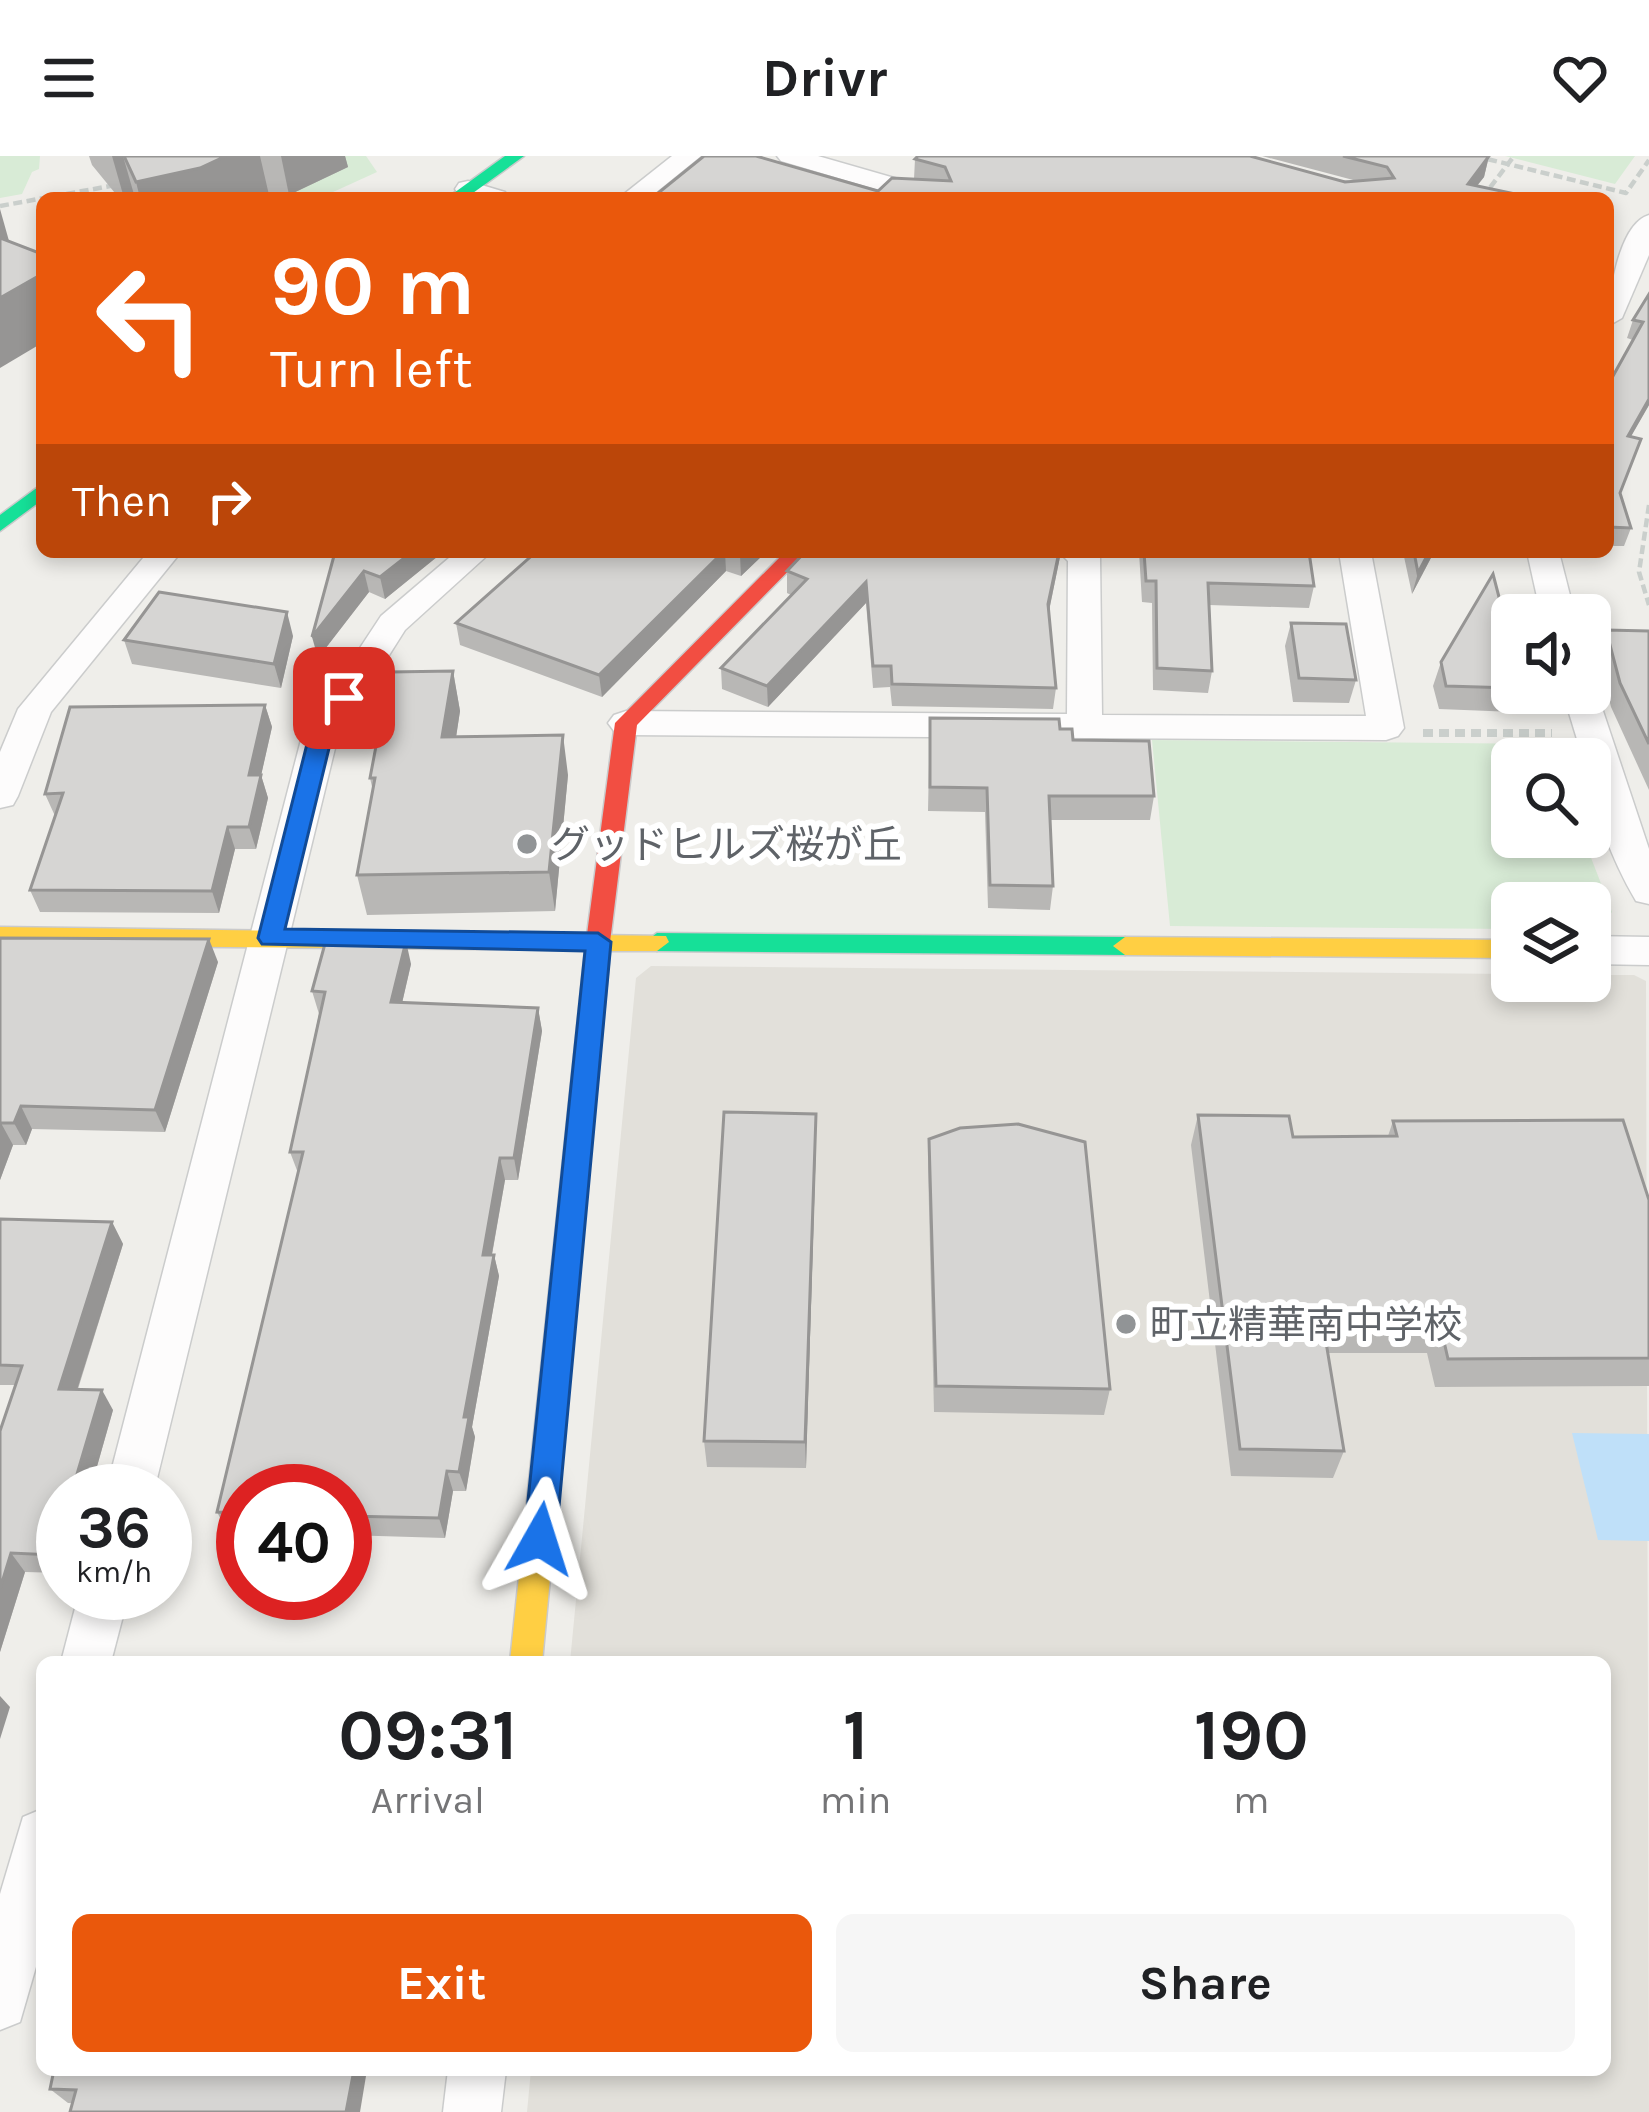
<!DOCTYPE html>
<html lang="en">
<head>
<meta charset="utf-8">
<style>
  :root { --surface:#fff; --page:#f6f6f6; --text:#202124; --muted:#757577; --accent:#ea580c }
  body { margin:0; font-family:Karla,"Noto Sans JP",sans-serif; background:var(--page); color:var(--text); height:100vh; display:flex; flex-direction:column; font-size:45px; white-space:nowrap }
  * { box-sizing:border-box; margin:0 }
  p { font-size:39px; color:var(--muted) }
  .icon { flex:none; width:66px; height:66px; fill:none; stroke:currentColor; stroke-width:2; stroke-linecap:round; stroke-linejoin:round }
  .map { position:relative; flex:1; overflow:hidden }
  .details { position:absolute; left:36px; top:1500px; width:1575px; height:420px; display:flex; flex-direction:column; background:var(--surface); border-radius:18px; box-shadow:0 6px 18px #0003 }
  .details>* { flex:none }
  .top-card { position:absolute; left:36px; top:36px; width:1578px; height:366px; border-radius:18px; box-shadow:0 6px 18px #0003; background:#ea580c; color:#fff; overflow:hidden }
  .fabs { position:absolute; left:1491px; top:438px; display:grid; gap:24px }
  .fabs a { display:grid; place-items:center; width:120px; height:120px; border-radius:18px; background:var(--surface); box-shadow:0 6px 18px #0003; font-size:60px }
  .speed { position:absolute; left:36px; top:1308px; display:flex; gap:24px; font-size:60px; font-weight:700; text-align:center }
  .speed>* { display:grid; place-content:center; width:156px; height:156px; border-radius:50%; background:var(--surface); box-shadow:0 6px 18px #0003; line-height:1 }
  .speed small { font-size:30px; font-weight:400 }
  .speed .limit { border:18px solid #d22; background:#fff; color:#111 }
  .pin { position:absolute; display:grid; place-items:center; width:102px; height:102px; color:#fff; margin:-51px; border-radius:24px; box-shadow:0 6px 18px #0006 }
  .me { position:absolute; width:132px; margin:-66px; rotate:6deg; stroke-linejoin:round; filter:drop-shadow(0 0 9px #0008) }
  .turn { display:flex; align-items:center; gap:42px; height:252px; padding:0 36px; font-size:54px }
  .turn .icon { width:156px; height:156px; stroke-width:2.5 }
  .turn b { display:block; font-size:84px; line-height:102px }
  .then { display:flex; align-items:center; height:114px; padding:0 36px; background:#0003; gap:24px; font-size:45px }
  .eta { display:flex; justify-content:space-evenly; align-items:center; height:204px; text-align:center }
  .eta b { font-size:72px; font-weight:700; line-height:84px }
  .cta { display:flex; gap:24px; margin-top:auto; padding:24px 36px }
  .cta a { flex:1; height:138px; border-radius:18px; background:var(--accent); color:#fff; font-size:48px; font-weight:700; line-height:138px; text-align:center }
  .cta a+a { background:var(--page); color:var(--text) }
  header { display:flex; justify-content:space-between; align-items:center; height:156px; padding:0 36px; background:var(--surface); font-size:54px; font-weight:700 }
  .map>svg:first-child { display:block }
  .education { fill:#e2e0da }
  .green { fill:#d8ebd6 }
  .water { fill:#bfe0f9 }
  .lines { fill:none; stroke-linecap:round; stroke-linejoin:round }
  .street-casing { stroke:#cbcccc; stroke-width:3 }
  .fast-casing { stroke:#cacacb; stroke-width:3 }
  .slow-casing { stroke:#cacacb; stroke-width:3 }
  .jam-casing { stroke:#cacacb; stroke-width:3 }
  .path-far1 { stroke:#cacfcc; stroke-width:4.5; stroke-dasharray:9 4.5; stroke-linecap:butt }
  .path { stroke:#cacfcc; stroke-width:8; stroke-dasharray:10 6; stroke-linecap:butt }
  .street { fill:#fdfcfc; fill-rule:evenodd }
  .fast { fill:#16e098; fill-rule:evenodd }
  .slow { fill:#ffcf43; fill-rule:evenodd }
  .jam { fill:#f24e42; fill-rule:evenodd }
  .wall { fill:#b8b7b5 }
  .shaded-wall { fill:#969594 }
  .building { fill:#d6d5d3; stroke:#969594; stroke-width:3 }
  .route { fill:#1a73e8; stroke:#114b97; stroke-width:3 }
  .poi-dot { fill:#919496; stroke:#fff; stroke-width:4.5 }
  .labels { text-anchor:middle; stroke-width:12; stroke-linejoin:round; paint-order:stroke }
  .poi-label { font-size:39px; fill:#5f6368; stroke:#fff; text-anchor:start }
</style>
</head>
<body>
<header><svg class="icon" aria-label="menu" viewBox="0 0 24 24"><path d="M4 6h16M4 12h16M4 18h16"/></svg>Drivr<svg class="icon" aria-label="heart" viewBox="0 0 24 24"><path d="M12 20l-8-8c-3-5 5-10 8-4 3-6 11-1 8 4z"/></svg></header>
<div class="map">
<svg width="1649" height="1956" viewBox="0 0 1649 1956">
  <rect width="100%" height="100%" fill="#efeeea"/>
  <path class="education" d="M651 810 1512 818V825H1590V819H1634L1646 825 1649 1956H527L531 1914H1605V1506H570L636 822Z"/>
  <g class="green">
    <path d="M0 0H40L39 13 32 16 22 38 0 42Z"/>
    <path d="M328 0H366L377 16 320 42H259Z"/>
    <path d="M1505 0H1635L1615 28Z"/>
    <path d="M1152 584 1547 588 1553 603H1512V681H1583L1612 756 1596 773H1590V747H1512V773L1170 770Z"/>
  </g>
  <path class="water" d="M1572 1277 1649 1278V1385L1598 1384Z"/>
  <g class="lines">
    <g class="street-casing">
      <g id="street">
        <path d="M672 0H701L649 42H619Z"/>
        <path d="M777 0H818L943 36 947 42H906L781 5Z"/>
        <path d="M468 25 505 36 509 42 459 39 455 33 459 27Z"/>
        <path d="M1649 59V99L1622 162 1608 170C1608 142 1618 68 1649 59Z"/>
        <path d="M148 396H181L51 556 18 640 13 649 0 652V596L18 553Z"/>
        <path d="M456 396H491L405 474 338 580 154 1335H106L302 580 381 460Z"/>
        <path d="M1059 396H1097L1100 401 1102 559 1366 560 1339 396H1371L1404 572 1398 580 1386 584 626 579 614 575 608 567 614 559 626 555 1067 558 1068 405Z"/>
        <path d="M1527 396H1559L1575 459H1541Z"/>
        <path d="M1590 528 1597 537 1649 693V748L1636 745C1612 704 1590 650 1590 603H1583L1563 537H1590Z"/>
        <path d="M1590 780 1649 781V809L1590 808Z"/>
        <path d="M79 1437H129L111 1506H61Z"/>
        <path d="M42 1653V1790L20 1866 0 1874V1738L23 1661Z"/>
        <path d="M448 1914H506L501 1956H443Z"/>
      </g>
    </g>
    <g class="fast-casing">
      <g id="fast">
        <path d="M505 0H524L466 42H447Z"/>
        <path d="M42 328V344L0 375V359Z"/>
        <path d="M657 777 1125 781 1137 790 1125 799 657 795 645 786Z"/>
      </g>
    </g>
    <g class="slow-casing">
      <g id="slow">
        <path d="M0 771 666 780 669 786 657 795H610L542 1506H510L585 794 0 789Z"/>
        <path d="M1125 781 1512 784V802L1125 799 1113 790Z"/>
      </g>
    </g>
    <g class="jam-casing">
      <path id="jam" d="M785 396H807L637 569 610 786 607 792H589L586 786 615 567Z"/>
    </g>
    <g class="path-far1">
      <path d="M1475 0 1626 37 1649 4"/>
      <path d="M1482 42 1514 0"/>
      <path d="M0 50 116 29"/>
      <path d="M1649 349 1639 416 1649 449"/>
    </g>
    <path class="path" d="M1423 577H1552"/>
    <use href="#street" class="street"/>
    <use href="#fast" class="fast"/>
    <use href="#slow" class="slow"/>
    <use href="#jam" class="jam"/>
  </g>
  <g class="wall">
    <path d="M89 0H345L348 11 289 39H269L262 42H119L92 9Z"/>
    <path d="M1262 0H1489L1484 21 1477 30 878 35 914 23 915 3 1357 25Z"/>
    <path d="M1649 138V249L1631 280 1620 337 1631 372 1624 390H1608V229L1633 184 1627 182 1633 164Z"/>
    <path d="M335 396H443L385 443 369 436 318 502Z"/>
    <path d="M536 396H766L741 420 726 415 602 541 460 489 456 467Z"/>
    <path d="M805 396H1061L1049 455 1056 532 1053 553 892 550 890 531 873 532 866 447 768 551 722 533 721 512 791 439 787 437V415Z"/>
    <path d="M1139 396H1309L1314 430 1309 452 1209 449 1212 515 1208 537 1153 534 1152 447 1142 446Z"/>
    <path d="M1403 396H1434L1412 438Z"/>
    <path d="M1291 467 1356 524 1349 547 1293 546 1285 490Z"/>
    <path d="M1606 474 1649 475V634L1611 551 1597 497Z"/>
    <path d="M293 480 281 532 132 508 124 484Z"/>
    <path d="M1512 491V537H1521L1514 556 1439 553 1433 530 1441 506Z"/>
    <path d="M453 515 460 555 456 581 568 619 555 755 367 759 357 719 373 635 370 622Z"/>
    <path d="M265 549 272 571 261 619 268 642 256 693H235L219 757 40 756 30 734 55 660 45 638Z"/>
    <path d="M930 562 1060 573 1154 640 1150 664H1050L1053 730 1050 754 988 752 985 656 928 655Z"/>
    <path d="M0 782 218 806 165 976 32 973 26 989H13L0 1024Z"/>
    <path d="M411 808 402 847 538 852 542 875 518 1024H505L492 1099H494L499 1120 472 1271 475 1281 466 1335H453L445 1382 345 1379V1335H243V1376L227 1375 217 1356 298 1017 290 996 319 858 312 835Z"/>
    <path d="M1198 959 1293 981 1388 980 1393 965 1649 1044V1230L1435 1231 1427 1197H1328L1344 1295 1333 1322 1231 1320 1191 989Z"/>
    <path d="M929 983 1110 1233 1104 1259 934 1256 928 1011Z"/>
    <path d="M816 987 806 1312 707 1311 704 1285Z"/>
    <path d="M0 1063 112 1066 123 1088 78 1233 113 1254 90 1335H63V1417L25 1416 0 1496V1275L15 1229H0Z"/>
    <path d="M54 1914 360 1956 68 1947 50 1933Z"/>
  </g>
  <g class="shaded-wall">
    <path d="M112 0H123L135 42H124Z"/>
    <path d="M226 0H260L269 39 262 42H140L136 26Z"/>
    <path d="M281 0H345L348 11 289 39Z"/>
    <path d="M1489 0 1484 21 1467 42 1468 28Z"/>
    <path d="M0 53 9 85 0 87Z"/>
    <path d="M42 118V187L0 212V142Z"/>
    <path d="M1649 243V249L1621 298 1628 280Z"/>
    <path d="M412 396H443L385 443 380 421Z"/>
    <path d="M723 396H725L726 415 602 541 599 519Z"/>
    <path d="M743 396H766L741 420 740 399Z"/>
    <path d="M1059 396H1061L1046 469 1048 448Z"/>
    <path d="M1429 396H1434L1412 438 1418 417Z"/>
    <path d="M364 415 369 436 318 502 312 481Z"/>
    <path d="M866 426V447L768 551 767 530Z"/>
    <path d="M287 456 293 480 281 532 274 508Z"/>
    <path d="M453 515 460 555 450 621 442 581Z"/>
    <path d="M265 549 272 571 256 642 249 619Z"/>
    <path d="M563 579 568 619 555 755 549 716Z"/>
    <path d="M261 619 268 642 256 693 249 671Z"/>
    <path d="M228 671 235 693 219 757 212 735Z"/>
    <path d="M209 783 218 806 165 976 155 954Z"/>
    <path d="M406 785 411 808 397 869 391 846Z"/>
    <path d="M538 852 542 875 518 1024 514 1002Z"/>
    <path d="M21 950 32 973 26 989 14 967Z"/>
    <path d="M816 958V987L806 1312 805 1286Z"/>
    <path d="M1 967 13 989 0 1024V969Z"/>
    <path d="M500 1002 505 1024 488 1120 483 1099Z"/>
    <path d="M112 1066 123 1088 71 1253 59 1233Z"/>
    <path d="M494 1099 499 1120 472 1271 475 1281 466 1335 459 1316 464 1261Z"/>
    <path d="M102 1234 113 1254 90 1335H72Z"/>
    <path d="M447 1315 453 1335 445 1382 439 1362Z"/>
    <path d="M63 1367V1412L54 1399Z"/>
    <path d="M11 1397 25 1416 0 1496V1433Z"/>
    <path d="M0 1540 10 1551 0 1583Z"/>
    <path d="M354 1914H367L360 1956H346Z"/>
  </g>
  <g class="building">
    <path d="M124 0H226L200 12 136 26Z"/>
    <path d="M704 0H756L878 35 892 22 951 25 945 11 915 3 918 0H1250L1345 26 1394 22 1387 11 1343 0H1489L1468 28 1534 42H652Z"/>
    <path d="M0 82 42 98V118L0 142Z"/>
    <path d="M1649 138V243L1628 280 1641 283 1620 337 1631 372 1608 371V229L1643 166 1633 164Z"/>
    <path d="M335 396H412L380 421 364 415 312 481Z"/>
    <path d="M536 396H723L599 519 456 467Z"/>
    <path d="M805 396H1059L1048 448 1056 532 892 528 891 510H873L866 426 767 530 721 512 807 423 787 415Z"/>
    <path d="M1144 396H1309L1314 430 1208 427 1212 515 1157 512 1156 425H1146Z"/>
    <path d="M1414 396H1429L1418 417Z"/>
    <path d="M1493 418 1512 491V532L1446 530 1441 506Z"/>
    <path d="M159 436 287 456 274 508 124 484Z"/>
    <path d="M1291 467 1346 468 1356 524 1299 522Z"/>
    <path d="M1606 474 1649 475V588L1620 527Z"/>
    <path d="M453 515 442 581 563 579 549 716 357 719 375 622H370L390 516Z"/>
    <path d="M265 549 249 619H261L249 671H228L212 735 30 734 63 637 45 638 70 551Z"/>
    <path d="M930 562 1059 563 1060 573H1072L1073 584 1149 585 1154 640H1049L1053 730 990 729 987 632 930 631Z"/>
    <path d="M0 782 209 783 155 954 21 950 14 967H1L0 969Z"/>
    <path d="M326 784 406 785 391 846 538 852 514 1002H500L483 1099H494L464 1261H469L459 1316 447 1315 439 1362 345 1360V1335H243V1357L217 1356 303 996H290L325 836 312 835Z"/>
    <path d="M724 956 816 958 805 1286 704 1285Z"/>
    <path d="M1198 959 1289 960 1293 981 1397 980 1393 965 1623 964 1649 1044V1202L1448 1203 1440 1168H1323L1344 1295 1240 1293Z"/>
    <path d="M1018 968 1085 986 1110 1233 936 1230 929 983 960 972Z"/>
    <path d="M0 1063 112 1066 59 1233 102 1234 72 1335H63V1367L54 1399 11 1397 0 1433V1275L22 1210 0 1209Z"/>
    <path d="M54 1914H354L346 1956H70L76 1934 50 1933Z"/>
  </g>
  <path class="route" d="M344 535 356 542 332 580 285 773 598 777 611 786 556 1383 551 1393 540 1397 528 1393 524 1383 585 795 262 788 258 782 309 580 336 537Z"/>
  <g class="poi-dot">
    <circle cx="527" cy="688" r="12"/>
    <circle cx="1126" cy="1168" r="12"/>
  </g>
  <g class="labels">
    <g class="poi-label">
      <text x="551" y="702">グッドヒルズ桜が丘</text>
      <text x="1150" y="1182">町立精華南中学校</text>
    </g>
  </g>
</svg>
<div class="fabs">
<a><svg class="icon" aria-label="sound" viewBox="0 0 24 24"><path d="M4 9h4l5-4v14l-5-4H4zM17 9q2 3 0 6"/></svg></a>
<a><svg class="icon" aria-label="search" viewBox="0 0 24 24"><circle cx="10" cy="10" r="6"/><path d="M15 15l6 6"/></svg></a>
<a><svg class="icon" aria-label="layers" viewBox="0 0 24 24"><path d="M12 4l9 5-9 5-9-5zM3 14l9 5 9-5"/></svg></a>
</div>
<div class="speed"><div>36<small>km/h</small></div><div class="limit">40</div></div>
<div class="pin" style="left:344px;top:542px;background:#d93025"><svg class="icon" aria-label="arrive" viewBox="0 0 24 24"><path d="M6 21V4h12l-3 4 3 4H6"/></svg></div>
<svg class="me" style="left:540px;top:1383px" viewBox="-20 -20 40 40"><path d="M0-17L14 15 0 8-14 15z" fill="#1a73e8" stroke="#fff" stroke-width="4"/></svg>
<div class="top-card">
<div class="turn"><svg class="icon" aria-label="left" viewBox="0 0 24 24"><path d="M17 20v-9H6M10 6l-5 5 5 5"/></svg><div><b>90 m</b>Turn left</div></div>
<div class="then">Then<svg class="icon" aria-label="right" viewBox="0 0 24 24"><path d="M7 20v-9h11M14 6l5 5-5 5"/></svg></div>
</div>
<section class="details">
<div class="eta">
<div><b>09:31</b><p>Arrival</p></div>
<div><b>1</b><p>min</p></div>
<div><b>190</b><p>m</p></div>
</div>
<div class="cta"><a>Exit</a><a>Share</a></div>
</section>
</div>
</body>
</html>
